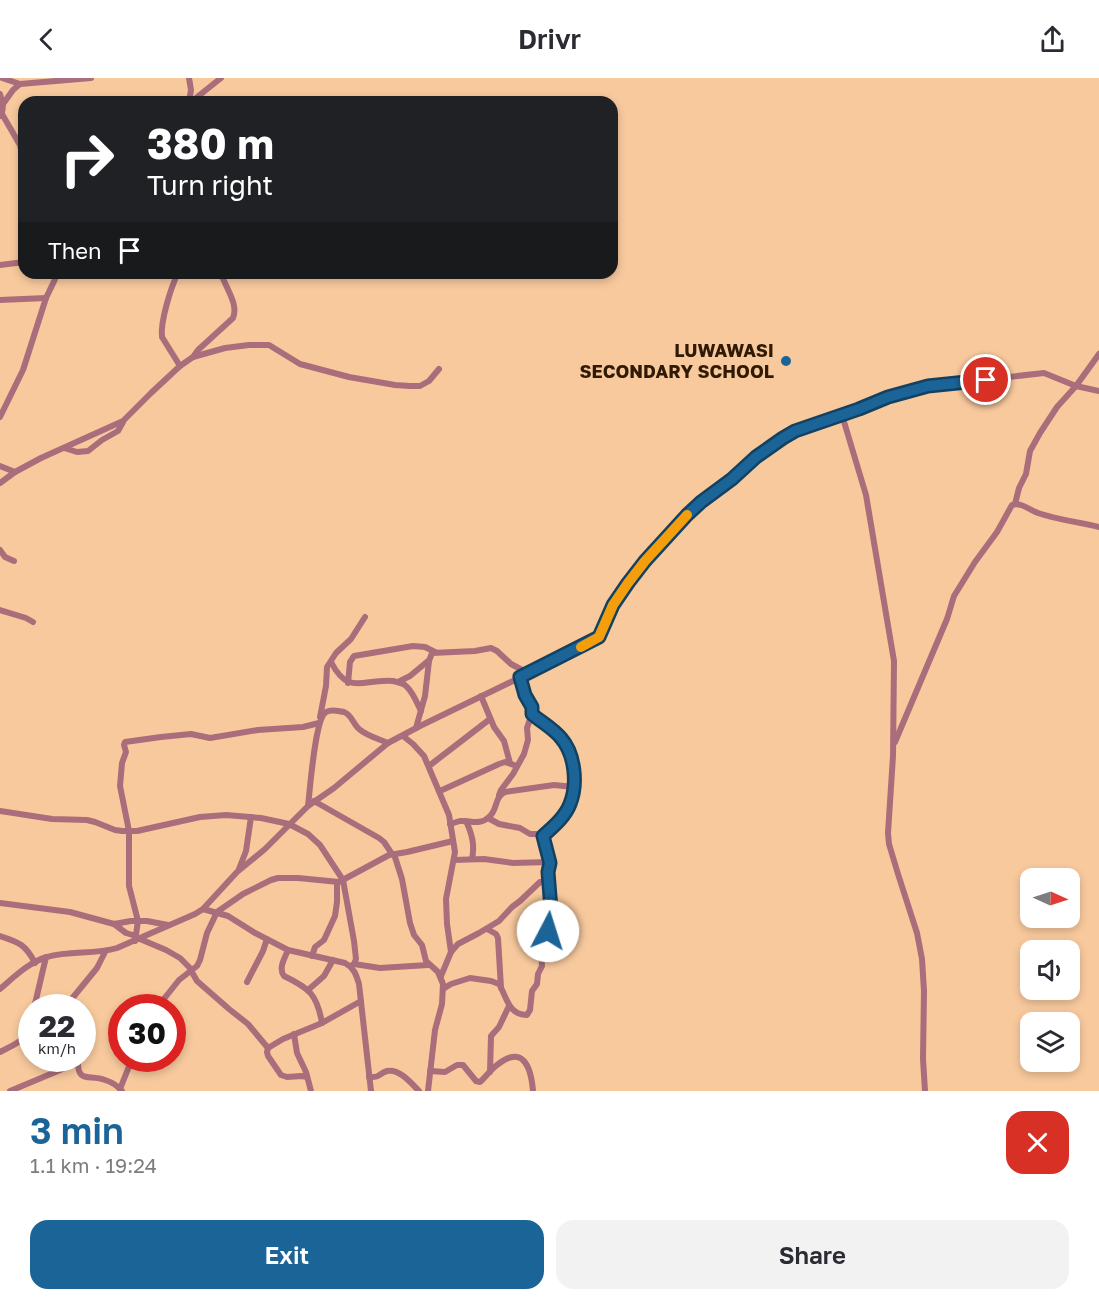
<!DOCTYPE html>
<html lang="en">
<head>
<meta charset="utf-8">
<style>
  :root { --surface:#fff; --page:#f2f2f3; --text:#2b2b33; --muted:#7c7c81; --accent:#1b6497 }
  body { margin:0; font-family:"Golos Text",sans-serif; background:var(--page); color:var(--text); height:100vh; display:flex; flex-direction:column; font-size:22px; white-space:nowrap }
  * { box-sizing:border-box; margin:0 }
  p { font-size:20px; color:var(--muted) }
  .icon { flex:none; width:33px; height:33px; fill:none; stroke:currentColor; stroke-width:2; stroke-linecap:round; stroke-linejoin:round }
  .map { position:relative; height:1013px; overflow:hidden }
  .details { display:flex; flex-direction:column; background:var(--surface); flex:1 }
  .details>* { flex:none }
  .banner { position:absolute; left:18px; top:18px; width:600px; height:183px; border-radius:18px; box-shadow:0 3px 9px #0003; background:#202124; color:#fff; overflow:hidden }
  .needle { width:39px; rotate:93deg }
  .fabs { position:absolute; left:1020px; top:790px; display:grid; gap:12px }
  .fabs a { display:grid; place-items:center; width:60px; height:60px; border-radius:12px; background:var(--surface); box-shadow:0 3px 9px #0003; font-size:30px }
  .speed { position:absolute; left:18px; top:916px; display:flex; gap:12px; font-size:30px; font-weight:700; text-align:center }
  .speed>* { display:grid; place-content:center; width:78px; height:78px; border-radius:50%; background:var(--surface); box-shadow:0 3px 9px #0003; line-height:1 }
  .speed small { font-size:15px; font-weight:400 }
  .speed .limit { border:9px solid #d22; background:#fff; color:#111 }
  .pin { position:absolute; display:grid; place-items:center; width:51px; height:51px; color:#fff; margin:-26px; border:3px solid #fff; border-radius:50%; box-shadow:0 2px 6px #0007 }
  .me { position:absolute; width:66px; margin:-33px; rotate:5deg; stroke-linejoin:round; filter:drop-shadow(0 0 4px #0008) }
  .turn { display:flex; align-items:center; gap:21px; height:126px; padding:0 30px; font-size:27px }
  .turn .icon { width:78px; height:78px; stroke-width:2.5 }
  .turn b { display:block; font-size:42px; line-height:51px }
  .then { display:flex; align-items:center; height:57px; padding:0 30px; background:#0003; gap:12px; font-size:22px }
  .round { display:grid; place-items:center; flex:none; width:63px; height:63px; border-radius:18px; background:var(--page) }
  .head { display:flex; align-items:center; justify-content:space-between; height:102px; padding:0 30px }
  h1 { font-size:36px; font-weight:600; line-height:45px; color:var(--accent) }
  .primary-button { display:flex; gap:12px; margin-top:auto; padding:12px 30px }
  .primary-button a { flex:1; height:69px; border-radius:18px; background:var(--accent); color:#fff; font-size:24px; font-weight:600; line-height:69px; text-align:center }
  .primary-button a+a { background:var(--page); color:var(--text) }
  header { display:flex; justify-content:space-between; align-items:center; height:78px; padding:0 30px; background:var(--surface); font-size:27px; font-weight:600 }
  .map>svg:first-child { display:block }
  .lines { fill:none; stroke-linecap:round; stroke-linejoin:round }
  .minor { stroke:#aa6d7b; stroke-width:6 }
  .route-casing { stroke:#124162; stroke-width:15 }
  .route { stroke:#1b6497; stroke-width:10 }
  .slow { stroke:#f59e0b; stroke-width:10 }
  .poi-dot { fill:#1b6497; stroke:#f8c99d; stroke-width:2 }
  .labels { text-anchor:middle; stroke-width:6; stroke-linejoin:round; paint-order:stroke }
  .poi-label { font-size:18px; font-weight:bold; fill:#301a04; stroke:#f8c99d; text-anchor:end }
</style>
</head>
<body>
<header><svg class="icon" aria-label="back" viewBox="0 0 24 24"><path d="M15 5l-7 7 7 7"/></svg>Drivr<svg class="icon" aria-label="share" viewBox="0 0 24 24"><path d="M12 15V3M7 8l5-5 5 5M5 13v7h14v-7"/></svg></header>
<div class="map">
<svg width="1099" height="1013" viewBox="0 0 1099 1013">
  <rect width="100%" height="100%" fill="#f8c99d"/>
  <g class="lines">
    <g class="minor">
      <path d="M2 0 20 6"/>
      <path d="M189 0 191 12 189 24"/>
      <path d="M0 16C2 24 5 31 0 38"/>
      <path d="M191 24 221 0"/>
      <path d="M3 26 13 12 20 6 91 0"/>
      <path d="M2 36 20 67 24 84"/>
      <path d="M0 187 24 184"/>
      <path d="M178 195C171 209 160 244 162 259L180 288"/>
      <path d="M0 222 46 220"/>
      <path d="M193 279 198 272 233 240C239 226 225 209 221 195"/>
      <path d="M842 337 866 417 894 583 893 678 888 755 889 766 898 796 917 855 922 881 924 913 923 981 925 1013"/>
      <path d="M0 339 23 292 46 220 58 195"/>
      <path d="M64 370 77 374 88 373 102 362 118 353 123 344"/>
      <path d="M0 388 15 394"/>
      <path d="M0 405 15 394 41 380 123 343 151 315 180 288 193 279 225 270 249 267H269L300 286 349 299 395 307 410 308H420L429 303 439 291"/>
      <path d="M1015 426 1019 410 1026 396 1030 373 1040 355 1057 329 1076 308 1099 276"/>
      <path d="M0 472 5 479 14 483"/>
      <path d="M0 532 26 540 33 544"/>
      <path d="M331 584C349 619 363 600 393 603 398 604 403 605 406 608 413 614 417 625 421 633"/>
      <path d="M398 604 410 598 428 583"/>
      <path d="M348 605 350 584 354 578 413 568 425 569 435 574"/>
      <path d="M481 618 494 649 504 663 510 685"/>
      <path d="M532 636C541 644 553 650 561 660 575 676 578 706 570 726 565 739 553 749 543 758"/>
      <path d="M320 639 326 608 327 589 336 575 351 561 365 539"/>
      <path d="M416 650 425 618 429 583 432 575 475 573 491 570 497 573 511 586 528 595"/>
      <path d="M403 658 413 666 424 678 449 737 455 774 446 821 447 846 451 874"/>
      <path d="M895 664 947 541 954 518 975 484 997 454 1012 427C1021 424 1030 432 1038 435 1058 442 1079 444 1099 449"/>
      <path d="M429 688 490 641"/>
      <path d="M440 713 499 686 505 684 517 688"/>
      <path d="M499 717 501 712 513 696 524 676 528 662 527 650 533 632 532 629 525 617 520 599"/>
      <path d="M314 723 379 760 384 764 392 776"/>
      <path d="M308 728C310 712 315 640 326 634 331 631 340 633 344 634 352 637 353 646 359 651 367 658 379 661 388 665"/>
      <path d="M0 733 52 741 87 742 95 744 115 752 122 753H137L200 739 226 737 261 740 289 746 308 756 320 767 343 802 354 863 356 881 354 886 351 888"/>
      <path d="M466 743C472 756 475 767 472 781"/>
      <path d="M450 746C451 746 459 743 460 743 470 742 480 748 489 739 498 732 494 719 505 714L554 707 574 709"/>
      <path d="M394 776 402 801 410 845 414 857 422 867 426 883 438 894 443 906 442 926 435 952 428 1013"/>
      <path d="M454 782 484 781 513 785 550 784"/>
      <path d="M239 791 246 773 251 739"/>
      <path d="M0 825 70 834 114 846 131 843H147L168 847"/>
      <path d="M203 831 237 794 265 771 308 728 334 710 388 665 420 648 515 602 599 559 613 527 628 505 645 483 687 437 701 424 732 401 756 379 783 360 795 353 859 331 876 323 928 308 1044 295 1076 308 1099 313"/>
      <path d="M114 846 126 855 136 858"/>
      <path d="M487 851 496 856 498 860 501 910"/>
      <path d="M0 858C19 864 26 867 35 885"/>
      <path d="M140 861 166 872 180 880 189 889 197 903 229 931 248 946 268 970"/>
      <path d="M135 863 138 843 129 808V753L120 708 122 685 126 674 124 667 125 664 161 659 191 656 210 660 258 652 303 649 319 645"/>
      <path d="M288 872C285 880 278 890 284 898 309 910 317 916 322 945"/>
      <path d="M312 878 315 869 324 862 335 838 337 824V804"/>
      <path d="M354 886 380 890 428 887"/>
      <path d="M441 898 451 874 458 866 479 855 499 843 512 829 520 823 540 804 549 803"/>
      <path d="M247 904 263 873 267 861"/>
      <path d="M0 911C14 899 29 884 47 879 70 872 94 877 117 870L195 836 203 831 228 838 255 855 288 872 345 885C354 890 356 896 359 906L371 1013"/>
      <path d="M443 911 451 906 470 900 491 903 499 906C507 919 508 937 527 937L530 932 532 913 537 906 538 896 542 888 541 873 548 861 551 831 548 797 550 785 543 758 541 756H530L520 750 499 746 488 740"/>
      <path d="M308 912 324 898 333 882"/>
      <path d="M34 930 46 879"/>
      <path d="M69 930 70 923 97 890 105 874"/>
      <path d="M158 930 163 922 179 902 197 888 200 882 207 855 217 834 243 816 271 802 278 800H298L339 804 389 777 407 774 453 763"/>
      <path d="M294 956 297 975 306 994 311 1013"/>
      <path d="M0 974C21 963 25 964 32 940"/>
      <path d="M78 982C77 1006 89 996 105 1002 111 1004 118 1008 122 1013"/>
      <path d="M430 993 445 994 457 987H463L476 1003 480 1004C486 999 490 992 497 987 523 966 531 989 533 1013"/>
      <path d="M490 994 491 958 499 949 509 928"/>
      <path d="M307 999 302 998 287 999 281 997 268 978 267 974 268 970 283 961 322 945 361 923"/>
      <path d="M369 999C381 1000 379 995 387 993 399 990 412 1006 419 1013"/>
      <path d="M120 1011 132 981"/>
      <path d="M10 1013 77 985"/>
    </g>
  </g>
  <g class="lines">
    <g class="route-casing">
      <path id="route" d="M548 853 551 831 548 794 550 785 543 758C553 749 565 739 570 726 578 706 575 676 561 660 553 650 541 644 532 636V629L525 617 520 599 599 559 613 527 628 505 645 483 687 437 701 424 732 401 756 379 783 360 795 353 859 331 888 319 928 308 986 302"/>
    </g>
    <use href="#route" class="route"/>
    <path class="slow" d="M581 569 599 559 613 527 628 505 645 483 687 437"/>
  </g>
  <circle class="poi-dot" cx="786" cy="283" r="6"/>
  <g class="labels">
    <g class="poi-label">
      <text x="774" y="279">LUWAWASI<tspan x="774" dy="21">SECONDARY SCHOOL</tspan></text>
    </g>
  </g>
</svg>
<div class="fabs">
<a><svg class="needle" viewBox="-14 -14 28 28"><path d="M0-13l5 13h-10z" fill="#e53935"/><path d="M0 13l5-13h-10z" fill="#7c7c81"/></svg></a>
<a><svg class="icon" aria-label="sound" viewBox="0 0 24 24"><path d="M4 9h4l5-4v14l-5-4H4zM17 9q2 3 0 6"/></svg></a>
<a><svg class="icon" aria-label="layers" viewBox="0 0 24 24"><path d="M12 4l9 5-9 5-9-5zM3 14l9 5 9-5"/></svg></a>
</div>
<div class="speed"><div>22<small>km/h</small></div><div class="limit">30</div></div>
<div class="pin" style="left:986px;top:302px;background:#d93025"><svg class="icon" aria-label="arrive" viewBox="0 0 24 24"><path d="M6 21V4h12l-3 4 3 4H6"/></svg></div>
<svg class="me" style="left:548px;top:853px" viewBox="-20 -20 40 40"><circle r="19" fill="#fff"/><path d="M0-13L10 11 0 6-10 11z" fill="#1b6497"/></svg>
<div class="banner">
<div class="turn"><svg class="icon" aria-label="right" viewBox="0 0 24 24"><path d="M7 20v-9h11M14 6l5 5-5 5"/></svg><div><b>380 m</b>Turn right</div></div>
<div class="then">Then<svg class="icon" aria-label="arrive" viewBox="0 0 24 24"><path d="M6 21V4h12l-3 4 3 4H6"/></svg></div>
</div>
</div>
<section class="details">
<div class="head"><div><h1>3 min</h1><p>1.1 km · 19:24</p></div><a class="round" style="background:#d93025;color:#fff"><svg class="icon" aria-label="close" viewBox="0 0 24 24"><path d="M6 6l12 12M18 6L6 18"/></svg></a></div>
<div class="primary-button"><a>Exit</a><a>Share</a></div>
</section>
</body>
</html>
